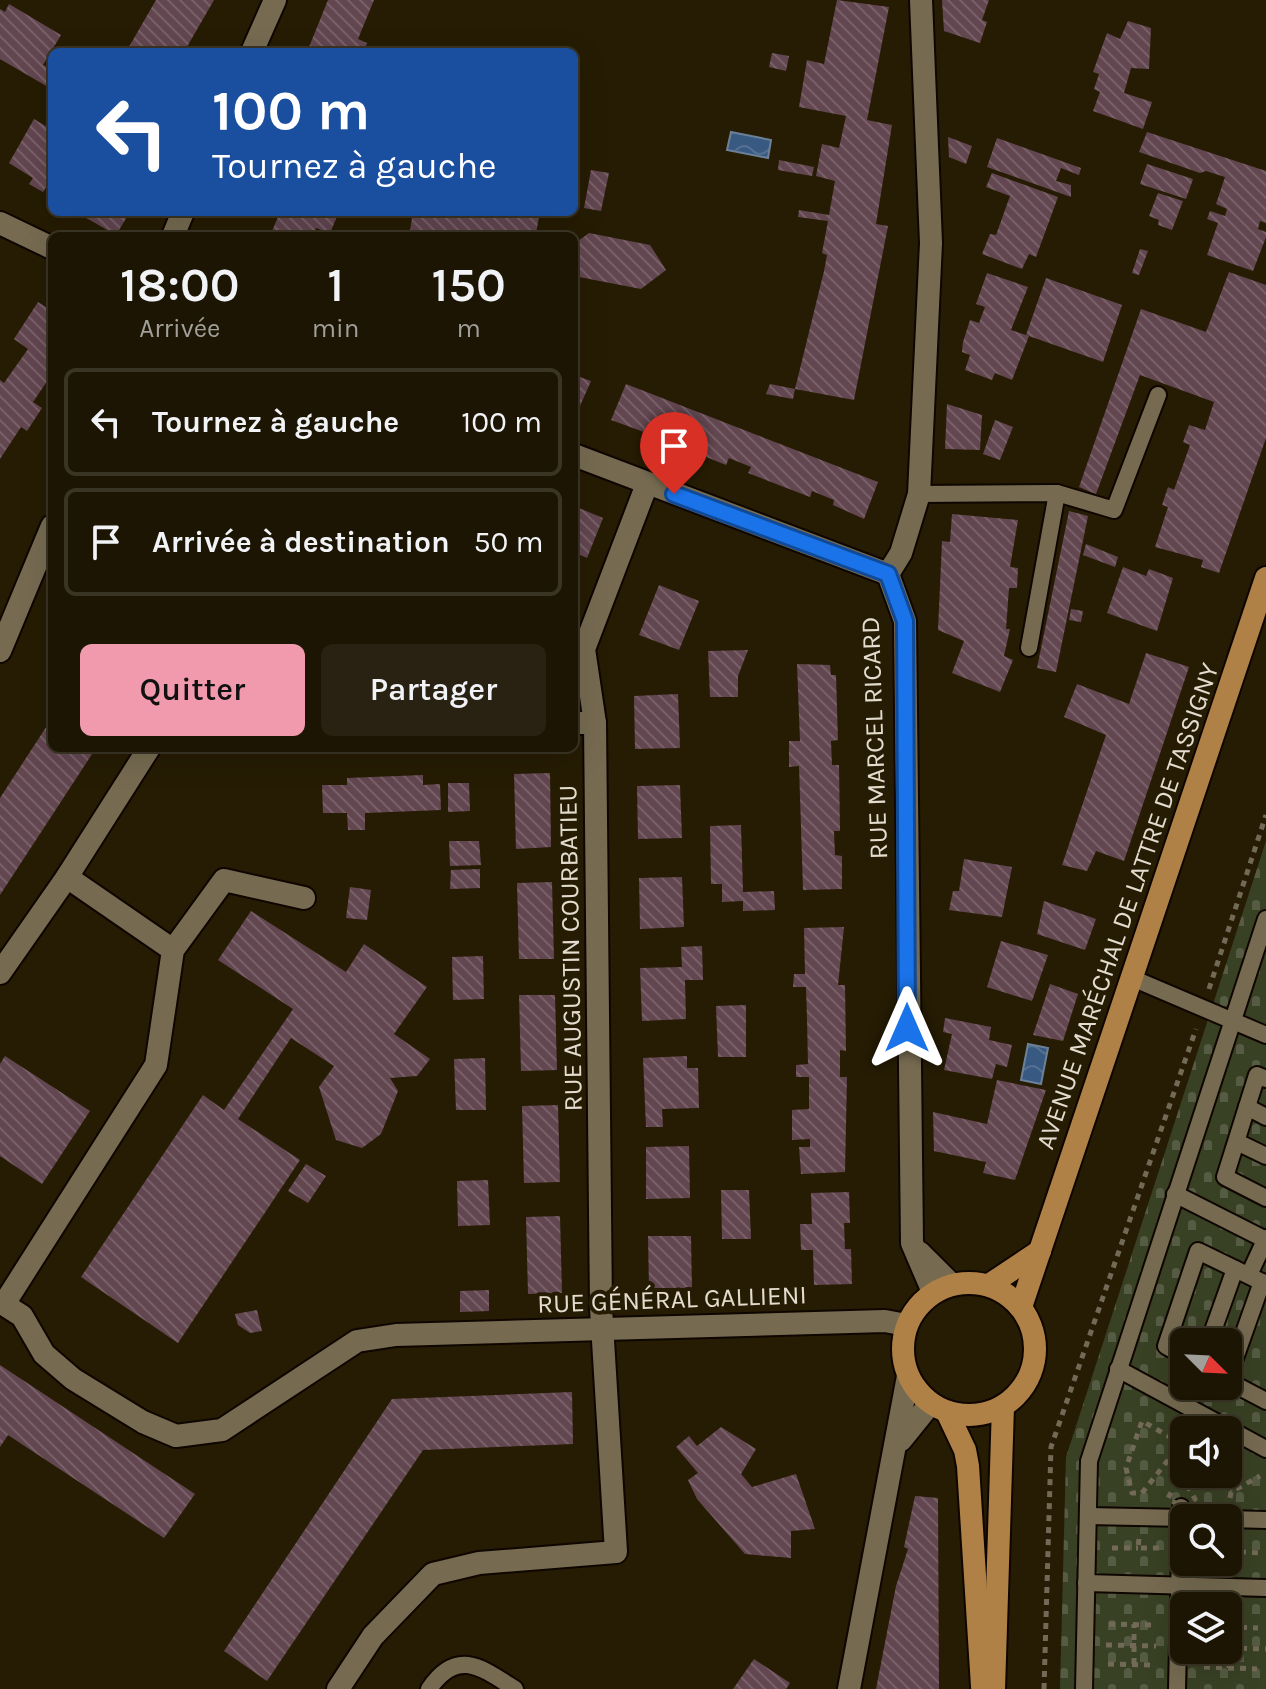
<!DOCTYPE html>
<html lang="fr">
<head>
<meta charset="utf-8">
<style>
  :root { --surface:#1c1503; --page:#292212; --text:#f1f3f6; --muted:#a09f9a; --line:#3a3425; --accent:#f29aad }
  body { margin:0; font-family:Karla,sans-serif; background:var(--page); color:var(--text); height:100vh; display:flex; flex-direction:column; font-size:30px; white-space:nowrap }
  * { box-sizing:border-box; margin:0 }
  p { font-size:26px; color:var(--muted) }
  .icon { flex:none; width:44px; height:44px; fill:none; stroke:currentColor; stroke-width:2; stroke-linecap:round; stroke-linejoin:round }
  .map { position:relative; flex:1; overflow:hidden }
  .details { position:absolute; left:48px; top:232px; width:530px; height:520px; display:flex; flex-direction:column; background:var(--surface); border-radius:12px; box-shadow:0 8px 32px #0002,0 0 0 2px var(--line) }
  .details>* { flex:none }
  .banner { position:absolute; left:48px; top:48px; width:530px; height:168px; border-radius:12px; box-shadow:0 8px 32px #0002,0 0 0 2px var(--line); background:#1a4fa0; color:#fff; overflow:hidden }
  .needle { width:52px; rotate:114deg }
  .buttons { position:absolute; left:1170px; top:1328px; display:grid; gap:16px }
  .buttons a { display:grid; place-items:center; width:72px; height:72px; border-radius:12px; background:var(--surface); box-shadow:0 8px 32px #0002,0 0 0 2px var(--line); font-size:40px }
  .pin { position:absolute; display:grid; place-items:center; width:68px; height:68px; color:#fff; margin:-82px -34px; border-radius:50% 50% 50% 0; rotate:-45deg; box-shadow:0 0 8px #0007 }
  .pin .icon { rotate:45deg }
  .me { position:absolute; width:88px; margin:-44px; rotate:0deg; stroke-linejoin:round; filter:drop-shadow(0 0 6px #0008) }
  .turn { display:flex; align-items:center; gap:28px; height:168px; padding:0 32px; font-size:36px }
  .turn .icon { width:104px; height:104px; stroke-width:2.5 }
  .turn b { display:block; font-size:56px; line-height:68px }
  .eta { display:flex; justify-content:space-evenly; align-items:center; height:136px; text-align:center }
  .eta b { font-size:48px; font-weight:600; line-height:56px }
  .primary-button { display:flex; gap:16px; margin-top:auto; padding:16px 32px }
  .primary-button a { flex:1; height:92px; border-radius:12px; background:var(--accent); color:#111; font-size:32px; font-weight:600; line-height:92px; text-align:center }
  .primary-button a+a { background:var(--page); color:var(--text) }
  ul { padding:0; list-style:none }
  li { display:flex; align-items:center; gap:24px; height:108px; margin:0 16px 12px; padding:0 16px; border:4px solid var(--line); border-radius:12px }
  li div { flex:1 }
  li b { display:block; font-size:30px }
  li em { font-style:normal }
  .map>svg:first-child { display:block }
  .cemetery { fill:url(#cemetery-stones); fill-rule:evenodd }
  .water { fill:url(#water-waves); stroke:#6c8198; stroke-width:2 }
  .building { fill:url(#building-back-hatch) }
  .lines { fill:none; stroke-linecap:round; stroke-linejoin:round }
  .service-casing { stroke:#0f0600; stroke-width:20 }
  .minor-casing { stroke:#0f0600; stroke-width:26 }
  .primary-casing { stroke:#0f0600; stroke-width:26 }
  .path { stroke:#726a56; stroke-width:5; stroke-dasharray:6 6; stroke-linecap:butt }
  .service { stroke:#766b51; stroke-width:16 }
  .minor { stroke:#766b51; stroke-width:22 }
  .primary { stroke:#af8146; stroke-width:22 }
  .route-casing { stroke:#114b97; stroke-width:20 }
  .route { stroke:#1a73e8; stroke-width:14 }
  .labels { text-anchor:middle; stroke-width:8; stroke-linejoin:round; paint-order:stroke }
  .street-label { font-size:26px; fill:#e4ddcf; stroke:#261c04 }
</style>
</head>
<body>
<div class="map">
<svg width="1266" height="1689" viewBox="0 0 1266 1689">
  <defs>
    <pattern id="cemetery-stones" width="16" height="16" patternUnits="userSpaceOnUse" patternTransform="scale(2)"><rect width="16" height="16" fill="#394124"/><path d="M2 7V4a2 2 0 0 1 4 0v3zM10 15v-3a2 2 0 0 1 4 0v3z" fill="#565c43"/></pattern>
    <pattern id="water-waves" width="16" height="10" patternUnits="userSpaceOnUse" patternTransform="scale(2)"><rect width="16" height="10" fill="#385981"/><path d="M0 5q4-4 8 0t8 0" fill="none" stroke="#557092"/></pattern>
    <pattern id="building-back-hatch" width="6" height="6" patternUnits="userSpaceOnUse" patternTransform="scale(2)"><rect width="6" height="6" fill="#624650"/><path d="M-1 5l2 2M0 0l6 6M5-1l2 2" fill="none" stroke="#786068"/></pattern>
  </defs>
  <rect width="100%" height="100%" fill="#261c04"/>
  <path class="cemetery" d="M1266 841V1689H1060L1066 1457ZM1184 1342H1228V1386H1184ZM1184 1430H1228V1474H1184ZM1184 1518H1228V1562H1184ZM1184 1606H1228V1650H1184Z"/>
  <g class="water">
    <path d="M731 132 771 140 768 158 727 150Z"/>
    <path d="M1028 1044 1048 1048 1041 1084 1021 1080Z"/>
  </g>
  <g class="building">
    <path d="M156 0H214L184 52H126Z"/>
    <path d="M328 0H374L358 39 367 43 364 52H307Z"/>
    <path d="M837 0 889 7 867 120 892 125 876 224 888 226 854 400 795 389 824 271 827 255 822 253 828 221 798 217 799 210 829 215 835 181 816 176 822 144 839 148 846 116 799 107 807 60 824 64Z"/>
    <path d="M942 0H989L982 20 987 22 980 43 944 31Z"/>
    <path d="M9 4 61 35 43 65 52 70 48 87 0 59V9L5 12Z"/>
    <path d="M1128 21 1151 28 1149 69 1131 68 1124 93 1152 102 1143 129 1093 111 1100 92 1094 89 1099 74 1093 72 1107 33 1120 39Z"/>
    <path d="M772 53 789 56 786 71 769 67Z"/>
    <path d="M34 119 52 130V178L43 192 29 184 33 178 9 163Z"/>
    <path d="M1147 132 1266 171V223L1260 221 1258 229 1266 232V237L1253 271 1207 255 1218 223 1207 219 1210 211 1225 216 1227 209 1216 204 1225 177 1206 171 1200 173 1139 152Z"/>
    <path d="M948 137 972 146 966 164 949 157Z"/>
    <path d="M997 138 1081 168 1079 175 1061 168 1056 181 1071 185V197L987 167Z"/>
    <path d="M779 160 814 167 812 176 778 170Z"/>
    <path d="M1147 164 1193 179 1186 199 1140 184Z"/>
    <path d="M591 170 609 173 601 211 584 208Z"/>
    <path d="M992 173 1058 197 1036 257 1029 254 1022 269 982 254 990 234 996 235 1010 196 986 187Z"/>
    <path d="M1158 193 1183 201 1172 230 1158 225 1159 220 1149 216Z"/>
    <path d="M76 212H130L116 235Z"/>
    <path d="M280 212H339L330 233 316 228 313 236H270Z"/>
    <path d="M413 212H540L536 233 545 236H409Z"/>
    <path d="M589 233 650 245 666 270 641 289 574 276V244Z"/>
    <path d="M1140 249 1148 251 1139 275 1132 273Z"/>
    <path d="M1229 272 1266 285V438L1219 573 1201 567 1203 560 1155 547 1168 507 1162 505 1168 487 1174 490 1190 445 1183 442 1189 425 1205 430 1214 402 1140 375 1096 494 1079 487 1141 309 1206 332Z"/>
    <path d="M987 273 1028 287 1011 330 1029 336 1012 380 995 373 992 380 965 370 970 355 962 352 963 342 970 320 979 323 985 307 976 304Z"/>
    <path d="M1046 278 1122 305 1103 362 1026 335Z"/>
    <path d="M38 302 52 311V374L33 402 42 408 27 431 21 427 0 459V380L4 383 28 349 14 339Z"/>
    <path d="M574 375 591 381 580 406 574 404Z"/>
    <path d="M626 384 878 482 864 519 833 505 834 500 812 491 810 497 748 473 751 467 729 458 726 465 664 440 666 434 646 426 644 432 611 420Z"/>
    <path d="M770 384 795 389 793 399 766 394Z"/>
    <path d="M947 404 982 415 980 450 945 449Z"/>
    <path d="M995 420 1013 427 1000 460 983 454Z"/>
    <path d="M574 506 603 518 587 558 576 553 574 559Z"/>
    <path d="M1069 511 1088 516 1056 672 1037 668Z"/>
    <path d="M952 514 1018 520 1010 567 1018 568 1017 588H1009L1006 629H1010L1004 656 1013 660 1000 692 952 673 964 641 938 630 942 541 950 542Z"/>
    <path d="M1086 544 1118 557 1115 567 1083 555Z"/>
    <path d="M1123 567 1146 576 1149 569 1173 578 1157 631 1107 613Z"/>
    <path d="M659 585 699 601 679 650 639 635Z"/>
    <path d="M1071 609 1083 611 1081 622 1069 620Z"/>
    <path d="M748 650 738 676V697H710L708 651Z"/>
    <path d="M1146 653 1189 667 1124 861 1096 851 1087 871 1062 865 1106 735 1064 717 1077 684 1129 704Z"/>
    <path d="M797 664 830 665 831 675H836L838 740 831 741 832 765H839L840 831H834L835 855 842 856V889L803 890 799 766 789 767V741H800Z"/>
    <path d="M678 694 680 748 635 749 634 696Z"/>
    <path d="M52 718V748H96L0 895V798Z"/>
    <path d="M550 773 551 847 516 849 514 774Z"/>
    <path d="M423 775V785L440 784 441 810 365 813V830H348L347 813H323L322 785H347V778Z"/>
    <path d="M448 783H469L470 811 448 812Z"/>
    <path d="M680 785 682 838 638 839 637 786Z"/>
    <path d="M741 825 743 892 774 891 775 910 743 911V901L722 902V884H711L710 826Z"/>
    <path d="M449 841H479L481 865 450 866Z"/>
    <path d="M964 859 1012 867 1002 917 949 910 953 891H959Z"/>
    <path d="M480 869V888L450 889 451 870Z"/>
    <path d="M682 877 684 927 640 929 639 878Z"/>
    <path d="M552 882 554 959H519L517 883Z"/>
    <path d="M350 887 371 890 367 920 346 918Z"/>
    <path d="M1044 901 1096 919 1085 950 1037 934Z"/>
    <path d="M251 911 346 972 364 944 427 987 394 1034 430 1059 417 1076 390 1078 398 1091 381 1134 362 1148 336 1140 319 1087 334 1066 291 1038 238 1119 300 1160 178 1343 81 1277 203 1095 224 1110 293 1009 218 960Z"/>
    <path d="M844 927 838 985H845L846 1051 840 1050V1077H847L845 1172 801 1174 799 1147H810V1139L792 1140V1110L809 1109V1077H796V1065L808 1064 807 1019 806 987H793L794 974H805L804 928Z"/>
    <path d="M1001 941 1048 955 1032 1001 987 987Z"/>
    <path d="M702 946 703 980H685L686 1019 642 1021 640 968 682 967 681 947Z"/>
    <path d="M483 956 484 999 453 1000 452 957Z"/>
    <path d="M1050 984 1078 994 1063 1041 1033 1035Z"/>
    <path d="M519 995H555L557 1070 521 1071Z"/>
    <path d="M746 1005V1057H718L716 1006Z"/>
    <path d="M945 1018 991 1027 989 1040 1012 1045 1007 1067 996 1064 992 1079 944 1070 952 1034 943 1032Z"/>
    <path d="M5 1056 90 1111 42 1184 0 1156V1064Z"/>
    <path d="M687 1056V1068H698L699 1108 662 1109 663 1127H646L643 1058Z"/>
    <path d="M485 1058 486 1110H456L454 1059Z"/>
    <path d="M997 1080 1046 1090 1015 1180 983 1173 986 1162 934 1151 933 1112 987 1124Z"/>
    <path d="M558 1105 560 1182 524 1183 522 1106Z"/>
    <path d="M689 1146 690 1198 646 1199V1147Z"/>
    <path d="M306 1164 326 1176 308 1203 288 1191Z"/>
    <path d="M488 1180 490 1225 458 1226 457 1181Z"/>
    <path d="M721 1190H749L751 1239H722Z"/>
    <path d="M849 1192 850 1223H844L845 1249H851L852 1284 814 1285 813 1250H801L800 1224H812L811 1193Z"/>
    <path d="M560 1216 562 1293 528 1294 526 1217Z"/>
    <path d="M648 1236H691L692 1288H649Z"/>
    <path d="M489 1290V1311L460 1312V1291Z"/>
    <path d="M257 1310 262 1331 250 1333 238 1325 235 1314Z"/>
    <path d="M0 1365 195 1494 164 1538 8 1435 0 1447Z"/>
    <path d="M572 1392 573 1444 423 1450 267 1681 224 1651 392 1399Z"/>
    <path d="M721 1427 756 1449 741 1474 752 1487 796 1474 815 1529 791 1531V1558L745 1554 697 1499 688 1480 698 1473 676 1447 689 1436 697 1446Z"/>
    <path d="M915 1496 938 1498 939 1689H876L896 1586 908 1549 904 1547Z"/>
    <path d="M754 1659 790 1683 786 1689H733Z"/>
  </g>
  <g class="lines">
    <g class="service-casing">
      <g id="service">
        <path d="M919 494 1057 493 1114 510 1158 395"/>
        <path d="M1029 648 1057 493"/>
        <path d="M1132 978 1266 1035"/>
        <path d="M1266 1079 1257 1075 1225 1177 1266 1198"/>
        <path d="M1247 1107 1266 1117"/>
        <path d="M1237 1142 1266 1156"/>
        <path d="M1175 1194 1266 1240"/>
        <path d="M1249 1275 1266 1238"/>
        <path d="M1209 1342 1235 1269"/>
        <path d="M1184 1356 1166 1346 1198 1251 1266 1284"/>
        <path d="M1118 1369 1266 1449"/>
        <path d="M1228 1378 1262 1282"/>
        <path d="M1228 1381 1266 1401"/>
        <path d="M1088 1516 1184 1518"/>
        <path d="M1228 1519 1266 1520"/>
        <path d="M1086 1583 1266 1588"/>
        <path d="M429 1689C457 1648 481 1667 515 1689"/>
        <path d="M1084 1689 1089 1461 1266 919"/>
        <path d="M1177 1689 1181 1507"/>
      </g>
    </g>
    <g class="minor-casing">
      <g id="minor">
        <path d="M252 52 275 0"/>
        <path d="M0 223 52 248"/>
        <path d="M173 236 183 212"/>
        <path d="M574 455 888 574"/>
        <path d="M888 574 905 621 912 1243 933 1292"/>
        <path d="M888 574 901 553 919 494 931 243 921 0"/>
        <path d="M0 651 52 526"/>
        <path d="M574 723H595"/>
        <path d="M67 877 149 748"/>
        <path d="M0 973 67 877 173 950"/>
        <path d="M920 1253 951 1284"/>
        <path d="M0 1302 22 1316 44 1354 73 1379 143 1422 176 1436 222 1430 357 1341 396 1335 885 1321 906 1325"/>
        <path d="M4 1304 156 1065 173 950 224 880 304 898"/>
        <path d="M901 1440 930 1404"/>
        <path d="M338 1689 373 1636 433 1574 479 1563 616 1552 601 1308 595 723 584 649 647 484"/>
        <path d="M849 1689 908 1376"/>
      </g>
    </g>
    <g class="primary-casing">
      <g id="primary">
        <circle cx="969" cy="1349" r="66"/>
        <path d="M989 1285 1040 1251"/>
        <path d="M1021 1307 1266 578"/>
        <path d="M947 1412 965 1450 968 1466 982 1686"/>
        <path d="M994 1689 1003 1406"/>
      </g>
    </g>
    <g class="path">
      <path d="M1209 989 1266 815"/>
      <path d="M1213 1474 1231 1492"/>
      <path d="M1181 1475 1195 1499 1181 1507 1168 1498Z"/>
      <path d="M1136 1493H1132L1126 1468 1142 1421 1184 1445"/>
      <path d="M1142 1493 1184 1440"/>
      <path d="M1230 1498 1231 1492 1260 1476"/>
      <path d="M1139 1539 1138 1548H1159"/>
      <path d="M1112 1548H1138"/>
      <path d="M1228 1551 1260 1553"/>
      <path d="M1109 1624 1155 1625"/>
      <path d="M1229 1627 1258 1628"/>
      <path d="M1106 1645 1156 1646"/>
      <path d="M1229 1648 1266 1649"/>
      <path d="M1108 1664 1154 1665"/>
      <path d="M1134 1664V1624"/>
      <path d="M1204 1667 1257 1669"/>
      <path d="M1229 1668 1230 1627"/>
      <path d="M1044 1689 1051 1447 1196 1029"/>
    </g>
    <use href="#service" class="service"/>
    <use href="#minor" class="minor"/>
    <use href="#primary" class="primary"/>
  </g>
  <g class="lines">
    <g class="route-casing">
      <path id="route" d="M674 494 888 574 905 621 907 1028"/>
    </g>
    <use href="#route" class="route"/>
  </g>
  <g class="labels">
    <g class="street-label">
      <text transform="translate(874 738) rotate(-92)" y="9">RUE MARCEL RICARD</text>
      <text transform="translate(1127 906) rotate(-71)" y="9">AVENUE MARÉCHAL DE LATTRE DE TASSIGNY</text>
      <text transform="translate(570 948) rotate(-91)" y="9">RUE AUGUSTIN COURBATIEU</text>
      <text transform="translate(672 1299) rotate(-2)" y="9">RUE GÉNÉRAL GALLIENI</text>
    </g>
  </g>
</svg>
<div class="buttons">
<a><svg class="needle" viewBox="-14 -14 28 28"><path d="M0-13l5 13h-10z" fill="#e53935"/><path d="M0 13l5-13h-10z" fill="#a09f9a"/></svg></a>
<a><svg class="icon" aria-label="sound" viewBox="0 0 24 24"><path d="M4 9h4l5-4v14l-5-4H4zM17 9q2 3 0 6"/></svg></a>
<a><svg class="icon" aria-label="search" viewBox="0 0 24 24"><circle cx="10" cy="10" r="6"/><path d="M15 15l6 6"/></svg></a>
<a><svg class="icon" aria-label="layers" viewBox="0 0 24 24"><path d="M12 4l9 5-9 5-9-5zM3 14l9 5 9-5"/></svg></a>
</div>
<div class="pin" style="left:674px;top:494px;background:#d93025"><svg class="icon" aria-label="arrive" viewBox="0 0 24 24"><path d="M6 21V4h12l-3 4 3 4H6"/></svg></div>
<svg class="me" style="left:907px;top:1028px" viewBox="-20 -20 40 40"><path d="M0-17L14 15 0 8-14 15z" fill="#1a73e8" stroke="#fff" stroke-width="4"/></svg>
<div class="banner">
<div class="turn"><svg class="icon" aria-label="left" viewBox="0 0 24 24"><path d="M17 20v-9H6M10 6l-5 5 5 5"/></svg><div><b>100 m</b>Tournez à gauche</div></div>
</div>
<section class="details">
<div class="eta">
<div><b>18:00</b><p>Arrivée</p></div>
<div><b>1</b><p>min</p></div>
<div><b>150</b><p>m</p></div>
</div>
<ul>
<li><svg class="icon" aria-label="left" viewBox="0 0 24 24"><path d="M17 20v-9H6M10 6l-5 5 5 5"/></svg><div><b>Tournez à gauche</b></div><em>100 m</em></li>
<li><svg class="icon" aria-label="arrive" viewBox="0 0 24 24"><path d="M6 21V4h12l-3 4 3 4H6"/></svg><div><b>Arrivée à destination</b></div><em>50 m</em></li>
</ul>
<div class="primary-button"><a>Quitter</a><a>Partager</a></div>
</section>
</div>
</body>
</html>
